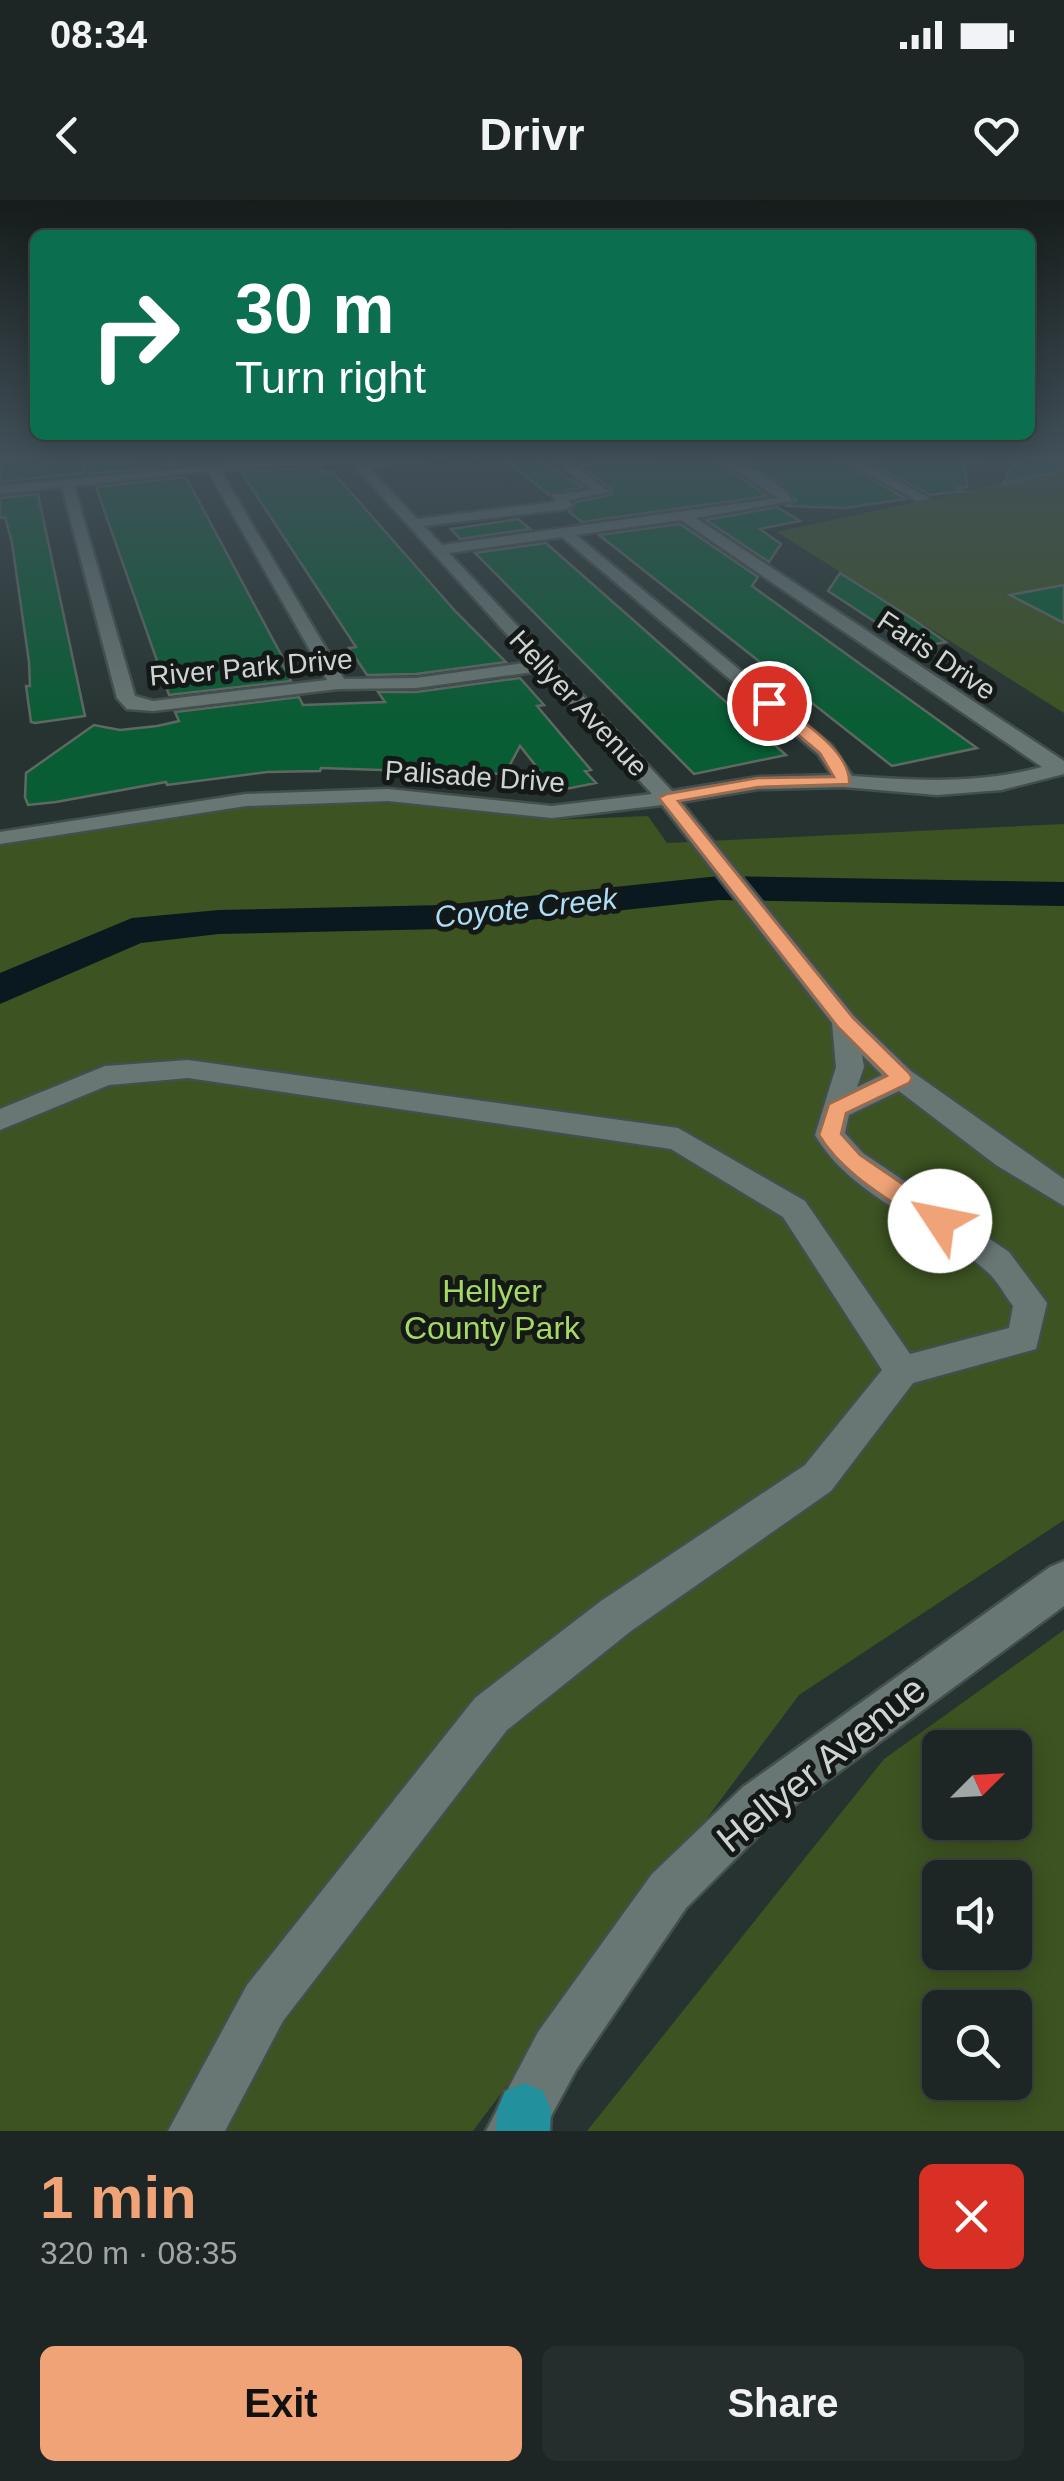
<!DOCTYPE html>
<html lang="en">
<head>
<meta charset="utf-8">
<style>
  :root { --surface:#1d2624; --page:#252e2c; --text:#f1f3f6; --muted:#a0a5a6; --line:#3b4341; --accent:#efa376 }
  body { margin:0; font-family:Arial,sans-serif; background:var(--page); color:var(--text); height:100vh; display:flex; flex-direction:column; font-size:38px; white-space:nowrap }
  * { box-sizing:border-box; margin:0 }
  p { font-size:32px; color:var(--muted) }
  .icon { flex:none; width:55px; height:55px; fill:none; stroke:currentColor; stroke-width:2; stroke-linecap:round; stroke-linejoin:round }
  .map { position:relative; height:1931px; overflow:hidden }
  .panel { display:flex; flex-direction:column; background:var(--surface); flex:1 }
  .panel>* { flex:none }
  .top-card { position:absolute; left:30px; top:30px; width:1005px; height:210px; border-radius:15px; box-shadow:0 5px 25px #0003,0 0 0 2px var(--line); background:#0b6e4f; color:#fff; overflow:hidden }
  .needle { width:65px; rotate:66deg }
  .buttons { position:absolute; left:922px; top:1530px; display:grid; gap:20px }
  .buttons a { display:grid; place-items:center; width:110px; height:110px; border-radius:15px; background:var(--surface); box-shadow:0 5px 25px #0003,0 0 0 2px var(--line); font-size:50px }
  .pin { position:absolute; display:grid; place-items:center; width:85px; height:85px; color:#fff; margin:-42px; border:5px solid #fff; border-radius:50%; box-shadow:0 2px 10px #0007 }
  .me { position:absolute; width:110px; margin:-55px; rotate:304deg; stroke-linejoin:round; filter:drop-shadow(0 0 8px #0008) }
  .turn { display:flex; align-items:center; gap:35px; height:210px; padding:0 40px; font-size:45px }
  .turn .icon { width:130px; height:130px; stroke-width:2.5 }
  .turn b { display:block; font-size:70px; line-height:85px }
  .round { display:grid; place-items:center; flex:none; width:105px; height:105px; border-radius:15px; background:var(--page) }
  .summary { display:flex; align-items:center; justify-content:space-between; height:170px; padding:0 40px }
  h1 { font-size:60px; font-weight:700; line-height:75px; color:var(--accent) }
  .button { display:flex; gap:20px; margin-top:auto; padding:20px 40px }
  .button a { flex:1; height:115px; border-radius:15px; background:var(--accent); color:#111; font-size:40px; font-weight:700; line-height:115px; text-align:center }
  .button a+a { background:var(--page); color:var(--text) }
  .status { display:flex; justify-content:space-between; align-items:center; height:70px; padding:0 50px; background:var(--surface); direction:ltr }
  .status svg { height:28px; fill:currentColor }
  header { display:flex; justify-content:space-between; align-items:center; height:130px; padding:0 40px; background:var(--surface); font-size:45px; font-weight:700 }
  .map>svg:first-child { display:block }
  .green { fill:#3d5321; fill-rule:evenodd }
  .lines { fill:none; stroke-linecap:round; stroke-linejoin:round }
  .river { fill:#0a1920; fill-rule:evenodd }
  .building { fill:#085d34; stroke:#5f6962; stroke-width:2.5 }
  .minor-casing { stroke:#444f4c; stroke-width:5 }
  .highway-casing { stroke:#444f4c; stroke-width:5 }
  .minor { fill:#697774; fill-rule:evenodd }
  .highway { fill:#22919d; fill-rule:evenodd }
  .route { fill:#efa376; stroke:#9b6a4d; stroke-width:2.5 }
  .labels { text-anchor:middle; stroke-width:10; stroke-linejoin:round; paint-order:stroke }
  .far-street-label { font-size:28px; fill:#cdd4d2; stroke:#141918 }
  .far-water-label { font-size:30px; font-style:italic; fill:#addef8; stroke:#141918 }
  .park-label { font-size:32px; fill:#a6d964; stroke:#141918 }
  .near-street-label { font-size:38px; fill:#cdd4d2; stroke:#141918 }
</style>
</head>
<body>
<div class="status"><b>08:34</b><svg viewBox="0 0 49 12"><path d="M0 12V9h3v3zM5 12V6h3v6zM10 12V3h3v9zM15 12V0h3v12zM26 1h20v11H26zM47 4h2v5h-2z"/></svg></div>
<header><svg class="icon" aria-label="back" viewBox="0 0 24 24"><path d="M15 5l-7 7 7 7"/></svg>Drivr<svg class="icon" aria-label="heart" viewBox="0 0 24 24"><path d="M12 20l-8-8c-3-5 5-10 8-4 3-6 11-1 8 4z"/></svg></header>
<div class="map">
<svg width="1064" height="1931" viewBox="0 0 1064 1931">
  <rect width="100%" height="100%" fill="#273330"/>
  <g class="green">
    <path d="M1064 270V513L777 332Z"/>
    <path d="M315 601 446 606 551 620 648 616 667 643 1064 624V1320L799 1495 473 1931H0V644L196 612Z"/>
    <path d="M1064 1430V1931H587L884 1559ZM940 1548H1015V1622H940ZM940 1678H1015V1752H940ZM940 1808H1015V1882H940Z"/>
  </g>
  <g class="lines">
    <path class="river" d="M719 676 1064 682V706L719 700 443 729 219 734 141 743 0 804V773L132 718 219 710 443 705Z"/>
  </g>
  <g class="building">
    <path d="M28 257H83L84 273 0 282 2 260Z"/>
    <path d="M155 257H173L178 265 90 274 86 264Z"/>
    <path d="M502 257H535L583 287 549 295Z"/>
    <path d="M683 257H710L767 296 582 322 569 312 576 302 612 294 611 289 580 265Z"/>
    <path d="M734 257H833L906 299 845 308 785 306 796 301 781 283Z"/>
    <path d="M859 257H959L965 263 967 287 956 288 963 291 931 295Z"/>
    <path d="M1016 257 1064 258V270L1003 284Z"/>
    <path d="M321 267V272L332 271 456 412 506 462 416 474 367 475 349 448 356 447 241 272Z"/>
    <path d="M186 277 285 462 282 463 291 481 169 495 96 287Z"/>
    <path d="M38 294 85 516 35 523 31 522 26 486H30L29 462 12 343 5 317 0 318V298Z"/>
    <path d="M777 307 800 321 760 329 781 344 769 362 706 320Z"/>
    <path d="M518 319 530 329 460 339 451 329Z"/>
    <path d="M680 324 758 377 752 386 977 548 892 566 599 335Z"/>
    <path d="M546 343 777 547 786 555 694 574 475 353Z"/>
    <path d="M840 373 913 419 946 442 915 448 828 391Z"/>
    <path d="M1064 385V423L1010 395Z"/>
    <path d="M520 478 544 505 537 506 591 570 585 571 596 583 556 591 520 546 505 574 321 568 320 571 267 572 167 585 166 582 56 602 28 605 25 597 26 573 94 525 120 530 157 526 179 521 175 512 299 497 303 505 385 502 378 492H416Z"/>
  </g>
  <g class="lines">
    <g class="minor-casing">
      <g id="minor">
        <path d="M305 257H359L363 261 443 257 369 268 417 319 555 302 552 295 592 290 550 257H563L609 292 568 300 573 305 566 309 424 326 442 345 778 298 714 257C737 257 782 280 792 301L696 318 1064 561V574L1001 590 937 595 844 587 758 589 681 602 854 816 911 871 1064 979V1006L996 965 899 891 849 915 845 933 863 953 1009 1052 1047 1103 1036 1149 913 1183 831 1291 631 1431 507 1530 283 1821 225 1931H168L247 1785 475 1498 601 1401 805 1265 882 1170 783 1017 671 949 188 878 109 885 0 930V909L105 866 188 860 678 928 805 1001 910 1154 1009 1128 1013 1106C1004 1094 996 1078 984 1069 932 1023 851 997 815 935L836 867 832 823 662 605 552 618 388 601 246 606 0 644V632L246 594 388 589 552 606 652 594 540 471 416 488 338 489 153 511 127 509 117 498 62 287 0 294V286ZM350 261 532 462 416 478 344 479 220 270ZM208 271 327 480 153 501 135 496 74 286ZM681 320 1042 567C978 584 919 581 852 576L832 546 576 335ZM562 337 818 554 832 575 758 577 672 591 449 353ZM862 855 882 875 857 887 864 867Z"/>
        <path d="M476 257H495L489 261Z"/>
        <path d="M836 257H851L929 298 918 301Z"/>
        <path d="M962 257H977L983 261 977 265Z"/>
        <path d="M1064 1361V1406L775 1619 686 1708 576 1870 543 1931H486L538 1832 652 1674 743 1587 1050 1367Z"/>
      </g>
    </g>
    <g class="highway-casing">
      <path id="highway" d="M524 1883 543 1891 551 1910 550 1931H496L497 1910 505 1891Z"/>
    </g>
    <use href="#minor" class="minor"/>
    <use href="#highway" class="highway"/>
  </g>
  <linearGradient id="sky" x2="0" y2="1"><stop stop-color="#151c1a"/><stop offset="0.49" stop-color="#415059"/><stop offset="1" stop-color="#415059" stop-opacity="0"/></linearGradient>
  <rect width="1064" height="527" fill="url(#sky)"/>
  <path class="route" d="M764 500H774C798 519 852 551 849 584L758 587 678 601 853 818 909 873 912 878 909 883 846 913 841 934 860 955 948 1015 952 1021 948 1028H931C892 1001 844 976 819 935L829 904 887 876 838 827 659 598 667 594 758 578 834 577 820 553 764 506Z"/>
  <g class="labels">
    <g class="far-street-label">
      <text transform="translate(937 455) rotate(34)" y="10">Faris Drive</text>
      <text transform="translate(251 467) rotate(-5)" y="10">River Park Drive</text>
      <text transform="translate(579 503) rotate(47)" y="10">Hellyer Avenue</text>
      <text transform="translate(475 576) rotate(4)" y="10">Palisade Drive</text>
    </g>
    <g class="far-water-label">
      <text transform="translate(526 708) rotate(-6)" y="10">Coyote Creek</text>
    </g>
    <g class="park-label">
      <text x="492" y="1102">Hellyer<tspan x="492" dy="37">County Park</tspan></text>
    </g>
    <g class="near-street-label">
      <text transform="translate(821 1564) rotate(-39)" y="13">Hellyer Avenue</text>
    </g>
  </g>
</svg>
<div class="buttons">
<a><svg class="needle" viewBox="-14 -14 28 28"><path d="M0-13l5 13h-10z" fill="#e53935"/><path d="M0 13l5-13h-10z" fill="#a0a5a6"/></svg></a>
<a><svg class="icon" aria-label="sound" viewBox="0 0 24 24"><path d="M4 9h4l5-4v14l-5-4H4zM17 9q2 3 0 6"/></svg></a>
<a><svg class="icon" aria-label="search" viewBox="0 0 24 24"><circle cx="10" cy="10" r="6"/><path d="M15 15l6 6"/></svg></a>
</div>
<div class="pin" style="left:769px;top:503px;background:#d93025"><svg class="icon" aria-label="arrive" viewBox="0 0 24 24"><path d="M6 21V4h12l-3 4 3 4H6"/></svg></div>
<svg class="me" style="left:940px;top:1021px" viewBox="-20 -20 40 40"><circle r="19" fill="#fff"/><path d="M0-13L10 11 0 6-10 11z" fill="#efa376"/></svg>
<div class="top-card">
<div class="turn"><svg class="icon" aria-label="right" viewBox="0 0 24 24"><path d="M7 20v-9h11M14 6l5 5-5 5"/></svg><div><b>30 m</b>Turn right</div></div>
</div>
</div>
<section class="panel">
<div class="summary"><div><h1>1 min</h1><p>320 m · 08:35</p></div><a class="round" style="background:#d93025;color:#fff"><svg class="icon" aria-label="close" viewBox="0 0 24 24"><path d="M6 6l12 12M18 6L6 18"/></svg></a></div>
<div class="button"><a>Exit</a><a>Share</a></div>
</section>
</body>
</html>
